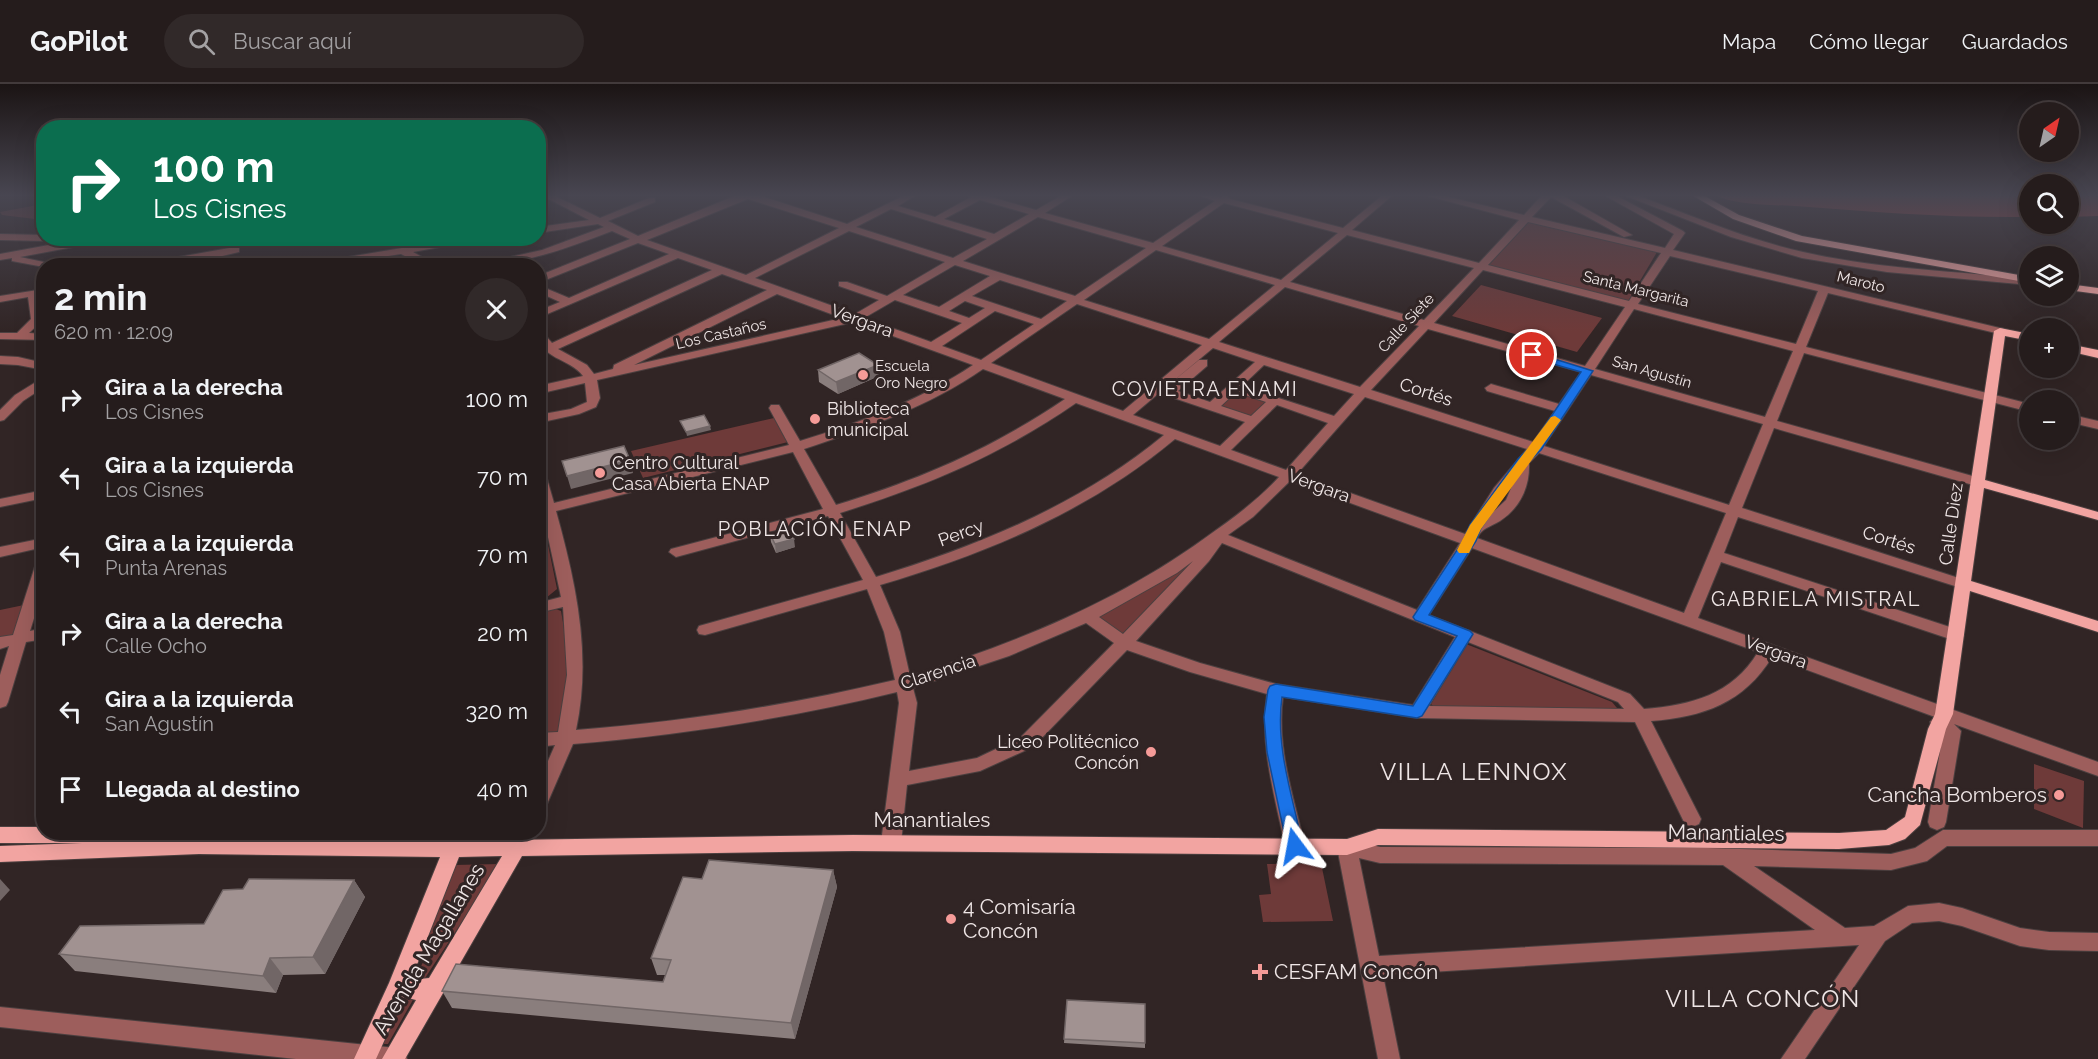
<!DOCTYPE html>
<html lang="es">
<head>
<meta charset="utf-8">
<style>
  :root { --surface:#251c1c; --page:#312929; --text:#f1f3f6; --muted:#a3a1a3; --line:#423a3b }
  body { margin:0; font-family:Raleway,sans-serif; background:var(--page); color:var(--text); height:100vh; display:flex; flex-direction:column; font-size:22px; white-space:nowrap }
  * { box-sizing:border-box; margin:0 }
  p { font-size:20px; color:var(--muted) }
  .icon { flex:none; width:33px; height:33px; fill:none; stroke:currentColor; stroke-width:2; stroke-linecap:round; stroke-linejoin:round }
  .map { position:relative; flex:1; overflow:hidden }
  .side { position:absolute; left:36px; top:174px; width:510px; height:582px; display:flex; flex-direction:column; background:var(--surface); border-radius:24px; box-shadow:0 6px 24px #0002,0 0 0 2px var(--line) }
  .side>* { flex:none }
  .banner { position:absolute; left:36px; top:36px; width:510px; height:126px; border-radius:24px; box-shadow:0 6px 24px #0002,0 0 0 2px var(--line); background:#0b6e4f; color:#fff; overflow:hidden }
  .needle { width:39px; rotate:34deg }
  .buttons { position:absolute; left:2019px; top:18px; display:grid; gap:12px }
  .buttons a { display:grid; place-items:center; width:60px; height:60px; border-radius:50%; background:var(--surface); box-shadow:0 6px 24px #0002,0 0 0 2px var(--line); font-size:30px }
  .pin { position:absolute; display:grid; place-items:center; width:51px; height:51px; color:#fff; margin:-26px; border:3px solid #fff; border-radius:50%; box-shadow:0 2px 6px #0007 }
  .me { position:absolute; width:66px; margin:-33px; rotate:347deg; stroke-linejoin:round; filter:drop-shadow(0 0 4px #0008) }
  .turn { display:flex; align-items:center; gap:21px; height:126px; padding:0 18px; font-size:27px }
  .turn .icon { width:78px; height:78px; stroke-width:2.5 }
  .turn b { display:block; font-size:42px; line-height:51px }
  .round { display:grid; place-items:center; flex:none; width:63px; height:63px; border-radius:32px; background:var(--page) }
  .overview { display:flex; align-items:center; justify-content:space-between; height:102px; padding:0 18px }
  h1 { font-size:36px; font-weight:700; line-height:45px }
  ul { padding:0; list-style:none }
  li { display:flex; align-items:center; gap:18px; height:78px; padding:0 18px }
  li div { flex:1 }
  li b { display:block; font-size:22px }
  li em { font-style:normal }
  header { display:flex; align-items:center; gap:36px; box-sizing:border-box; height:84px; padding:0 30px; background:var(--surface); border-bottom:2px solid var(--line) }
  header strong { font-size:28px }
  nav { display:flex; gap:33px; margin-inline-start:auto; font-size:21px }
  .search { width:420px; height:54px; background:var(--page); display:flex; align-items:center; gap:15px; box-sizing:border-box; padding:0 21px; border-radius:33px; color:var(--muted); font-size:22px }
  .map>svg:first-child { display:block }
  .green { fill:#6e3a39 }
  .water { fill:#9e4243 }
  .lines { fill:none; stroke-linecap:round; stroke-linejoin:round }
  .minor-casing { stroke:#4c4040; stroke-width:2 }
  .major-casing { stroke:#4c4040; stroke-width:2 }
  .minor { fill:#9d5e5c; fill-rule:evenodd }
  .major { fill:#f2a4a1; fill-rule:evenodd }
  .wall { fill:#8a7e7d }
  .shaded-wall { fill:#716666 }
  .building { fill:#a19291; stroke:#716666; stroke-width:1.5 }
  .route { fill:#1a73e8; stroke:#114b97; stroke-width:1.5 }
  .slow { fill:#f59e0b }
  .poi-dot { fill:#f59b98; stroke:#312525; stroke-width:2 }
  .labels { text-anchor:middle; stroke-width:6; stroke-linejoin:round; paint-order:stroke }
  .far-street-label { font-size:15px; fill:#efe6e6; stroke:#312525 }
  .far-poi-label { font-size:15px; fill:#efe6e6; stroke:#312525; text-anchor:start }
  .street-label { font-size:18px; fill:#efe6e6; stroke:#312525 }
  .poi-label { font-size:18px; fill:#efe6e6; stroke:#312525; text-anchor:start }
  .neighbourhood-label { font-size:20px; letter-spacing:1.5px; fill:#efe6e6; stroke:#312525 }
  .near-poi-label { font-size:21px; fill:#efe6e6; stroke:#312525; text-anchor:start }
  .near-street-label { font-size:21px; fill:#efe6e6; stroke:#312525 }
  .near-neighbourhood-label { font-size:24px; letter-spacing:1.5px; fill:#efe6e6; stroke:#312525 }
</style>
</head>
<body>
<header>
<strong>GoPilot</strong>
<div class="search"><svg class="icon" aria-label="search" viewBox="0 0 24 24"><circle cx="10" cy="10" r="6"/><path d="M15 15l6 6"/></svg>Buscar aquí</div>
<nav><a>Mapa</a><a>Cómo llegar</a><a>Guardados</a></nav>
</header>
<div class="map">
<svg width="2098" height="975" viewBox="0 0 2098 975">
  <rect width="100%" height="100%" fill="#312525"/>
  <g class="green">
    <path d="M43 120V136L2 131 0 128Z"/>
    <path d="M1530 137 1657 168 1627 219 1487 183Z"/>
    <path d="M1481 201 1602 234 1577 268 1452 232Z"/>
    <path d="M1236 306 1268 317 1252 334 1218 322Z"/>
    <path d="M774 334 788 358 643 394 631 367Z"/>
    <path d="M539 434 543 436 557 505 546 514 539 516Z"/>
    <path d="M1189 482 1122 550 1094 530Z"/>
    <path d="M24 521 16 550 0 554V526Z"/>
    <path d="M553 524 561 527C569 568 570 606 561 647L539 650 538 527Z"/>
    <path d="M1466 560 1612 618 1617 624 1616 629 1437 626 1428 617Z"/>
    <path d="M2034 680 2084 697 2083 744 2034 725Z"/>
    <path d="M1321 779 1333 837 1263 838 1259 811 1271 810 1267 780Z"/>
    <path d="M500 780 427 891 388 960H379L428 869 427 843 454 781Z"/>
  </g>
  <g class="water">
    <path d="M1713 110H2029V133C1951 134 1873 128 1795 122 1772 121 1732 121 1713 110Z"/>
    <path d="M2069 110H2098V132L2069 133Z"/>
  </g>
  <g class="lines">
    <g class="minor-casing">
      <g id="minor">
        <path d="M539 110H551L600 134 649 114H655V118L608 137 638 152 739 110H755L847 140 907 110H918L898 122 935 133 971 113 965 110H980L1036 126 1064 110H1075L1045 129 1153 159 1215 117 1195 110 1221 113 1226 111 1230 115 1343 144 1384 110H1394L1352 146 1479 179 1519 136 1420 110H1436L1524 131 1543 110H1560L1632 151 1624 153 1551 113 1532 133 1665 164 1674 150 1602 110H1613L1683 147 1685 149 1673 166 2004 245 2006 247 2000 250 1828 209 1806 263 2030 320V328L1804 269 1777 337 1983 395 1985 398 1978 402 1973 401 1774 344 1742 424 1968 497 1971 500 1968 503H1958L1738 433 1724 469 1962 547 1964 551 1962 555H1950L1721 478 1698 534 2098 678V692L1954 640 1961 647 1946 738 1944 743 1937 746 1930 743 1928 738 1943 650 1930 638 1935 633 1772 573C1744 619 1703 633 1651 637L1701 735 1699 740 1692 743 1685 740 1635 638 1417 634 1283 613C1276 663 1294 714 1305 762L1302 768 1295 770 1288 768 1285 762C1275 712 1259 661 1267 610L1190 588 1127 566 1033 663 980 687 907 701 901 759 898 765 891 767 884 765 881 759 899 619 897 608C790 634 683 651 573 660L547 720 545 725 538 727V700L555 661 538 663V649L558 648 567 591 563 523 538 529V519L561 513 543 430 538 431 540 422 538 384 545 388 554 419 789 361 769 324 771 321H779L800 357C859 339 921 316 973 281L854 238 597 296 600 314 596 323 579 330 538 339V331L571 325 587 318 585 299 538 310V302L583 292C570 274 538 275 538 248L544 250 552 259 712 186 678 174 538 234V227L560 218 538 208V201L569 214 669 170 638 159 538 199V192L630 155 612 147C565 165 520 182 469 182L542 166 604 143 598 140 538 149V143L589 136ZM748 115 839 144 746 191 647 156ZM980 116 1029 130 994 150 944 135ZM1224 119 1338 149 1281 196 1162 162ZM891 125 987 155 953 174 856 143ZM1038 133 1146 164 1075 212 963 177ZM1528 138 1661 169 1629 217 1488 181ZM849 147 945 178 887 212 847 198H839V202L879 216 855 230 755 194ZM1347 151 1474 184 1424 236 1290 198ZM1156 166 1275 201 1209 255 1084 216ZM1670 172 1818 207 1796 260 1638 220ZM955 181 990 192 939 223 903 211ZM1483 186 1625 223 1585 282 1434 239ZM722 190 767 206 614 281 613 285 594 290 587 281 558 265ZM1000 196 1067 217 1041 235 972 212ZM1285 203 1419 242 1360 303 1219 258ZM777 210 842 234 634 281ZM895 216 962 239 931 258 864 234ZM965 217 985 224 969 234 949 227ZM1077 220 1202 261 1123 327 991 279ZM1634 225 1793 267 1765 333 1595 285ZM995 227 1034 240 981 276 942 262ZM1428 245 1581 288 1559 320 1491 300 1485 304 1487 307 1555 327 1533 358 1371 306ZM1213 264 1255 278 1210 318 1178 307 1207 282V276H1199L1166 303ZM1264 281 1354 310 1334 332 1242 302ZM983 285 1065 315C991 365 921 395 836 421L804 365C865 345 930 322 983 285ZM1591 291 1763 340 1729 421 1544 362ZM1236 308 1266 318 1251 332 1221 322ZM1159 309 1245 338 1220 362 1133 331ZM1365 313 1527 365 1494 404 1465 450 1297 390ZM1076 319 1164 351C1079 421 980 461 876 493L840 429C928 401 999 372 1076 319ZM1277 321 1328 339 1286 386 1231 366ZM1175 355 1279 393C1257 417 1232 435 1205 454 1115 519 1016 559 910 592L900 548 880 501C988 469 1089 427 1175 355ZM793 368 823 425 671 465 669 468 676 473 828 432 863 496 699 542 697 546 699 550 705 551 867 505 884 548 895 596C789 621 684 638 576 646 592 572 576 499 556 427ZM1539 369 1726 429 1684 529 1477 454C1482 444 1490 443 1500 437 1520 424 1530 403 1529 379ZM1515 395 1506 416 1490 431ZM1290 397 1460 459 1417 526 1228 451 1253 433ZM1222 459 1455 553 1413 621 1276 600 1200 579 1136 557 1209 477ZM1472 464 1758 568C1732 611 1691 621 1644 625L1630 610 1429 531ZM1193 477 1123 550 1099 533 1177 489ZM1086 539 1114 559 1021 653 977 674 909 687 917 619 913 604 1009 572ZM1468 558 1618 618 1624 625 1429 622Z"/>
        <path d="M1621 110H1634C1690 131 1745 155 1803 168 1877 185 1954 187 2030 195V201L1887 188 1802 174 1731 153Z"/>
        <path d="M0 150 44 151V154H49L44 157 0 156Z"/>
        <path d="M87 154 100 156 95 159 20 173 63 182 44 183 12 177V174L0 176V170Z"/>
        <path d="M462 154H490L413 168 438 182H424L401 170 323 182H294Z"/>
        <path d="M235 163 239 164V168L218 173 217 182H207L206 175 159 182H128Z"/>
        <path d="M44 205V211L39 212 43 236 29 249 44 250V256L0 255V249H17L31 235 28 213 0 218V212Z"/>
        <path d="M0 272 18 273 44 279V286L18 281 0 280Z"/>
        <path d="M44 293V303L23 317 4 336 0 337V326L15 311Z"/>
        <path d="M2068 330 2098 337V345L2068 338Z"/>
        <path d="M44 406V414L0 423V415Z"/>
        <path d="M44 454V463L0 473V463Z"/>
        <path d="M44 471V502L30 547 44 544V555L26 558 8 618 6 622 0 624V591L9 562 0 565V553L13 551 37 476Z"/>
        <path d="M1943 746H2098V762H1947L1927 777 1891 786 1754 782 1845 844 1874 842 1908 822 1939 819 1962 824 2020 844 2049 848 2098 849V867L2049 866 2020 862 1962 842 1939 837 1912 839 1885 857 1805 975H1781L1859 861 1383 891 1400 975H1378L1337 763 1340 757 1347 755 1380 763 1708 764 1891 770 1915 764ZM1359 774 1380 779 1723 781 1815 846 1379 872Z"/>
        <path d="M451 748H470L460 770 453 772 446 770 443 764Z"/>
        <path d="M514 748H533L524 769 517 771 510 769 507 763Z"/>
        <path d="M0 923 396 964 404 967 407 975H296L0 943Z"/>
      </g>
    </g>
    <g class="major-casing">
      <g id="major">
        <path d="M1690 110H1701L1739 131 1802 152 2030 193V199L1796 157 1733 135Z"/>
        <path d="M2068 200 2098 204V210L2068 206Z"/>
        <path d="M2000 244 2030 250V257L2005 252 1985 396 2098 428V436L1984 404 1971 497 2098 537V548L1970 507 1953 630 1946 645 1920 741 1905 755 1889 761 1839 765 1378 761 1347 771 853 767 522 772 405 975H382L416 916 404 913 376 975H354L389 899 440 773 199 770 0 778V762L82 759H0V743H44V748H164L178 751 179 755 430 757 853 751 1347 755 1378 745 1839 749 1886 746 1905 733 1928 645 1935 630 1994 247ZM502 772 429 894 411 896 459 773Z"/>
        <path d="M2068 260 2098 266V274L2068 267Z"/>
      </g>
    </g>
    <use href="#minor" class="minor"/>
    <use href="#major" class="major"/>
  </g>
  <g class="wall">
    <path d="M818 286 879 292 838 310 819 298Z"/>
    <path d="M770 450 795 463 776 469 771 458Z"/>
    <path d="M833 786 837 803 795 955 452 924 442 907 663 898 666 891H657L651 874 702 795Z"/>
    <path d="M354 796 365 813 325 890 283 891 276 909 75 887 59 870 204 840Z"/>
    <path d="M1067 916 1145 959V964L1064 959Z"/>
  </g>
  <g class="shaded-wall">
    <path d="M878 281 879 292 838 310 836 298Z"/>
    <path d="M710 342 711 346 687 352 686 348Z"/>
    <path d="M630 376 633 389 571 405 567 392Z"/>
    <path d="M794 455 795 463 776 469 775 460Z"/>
    <path d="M833 786 837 803 795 955 791 939Z"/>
    <path d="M0 795 10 806 0 817Z"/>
    <path d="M354 796 365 813 325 890 313 873Z"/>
    <path d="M270 874 283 891 276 909 263 892Z"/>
  </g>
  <g class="building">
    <path d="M859 269 878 281 836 298 818 286Z"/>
    <path d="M704 331 710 342 686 348 680 337Z"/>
    <path d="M624 362 630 376 567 392 562 377Z"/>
    <path d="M788 445 794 455 775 460 770 450Z"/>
    <path d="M709 776 833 786 791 939 442 907 456 880 663 898 671 876 651 874 683 793 702 795Z"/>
    <path d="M249 795 354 796 313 873 270 874 263 892 59 870 80 842 204 840 223 806 243 805Z"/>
    <path d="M1067 916 1145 920V959L1064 955Z"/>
  </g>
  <linearGradient id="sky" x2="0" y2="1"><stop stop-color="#1b1414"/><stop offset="0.45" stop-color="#484651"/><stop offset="1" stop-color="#484651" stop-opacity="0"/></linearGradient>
  <rect width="2098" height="247" fill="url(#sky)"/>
  <path class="route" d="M1532 268 1593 287 1541 366 1526 380 1481 444 1476 457 1429 531 1470 547 1473 550 1422 632 1417 634 1282 613C1275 663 1293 714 1303 762L1301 767 1295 769 1288 767 1267 668 1264 633 1268 606 1270 602 1276 600 1413 622 1457 552 1415 536 1413 533 1463 457 1470 441 1518 375 1532 361 1581 288 1528 273V269Z"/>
  <path class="slow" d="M1555 332 1561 336 1481 445 1469 469H1459L1457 466 1470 441 1551 333Z"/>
  <g class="poi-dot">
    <circle cx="863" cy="291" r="6"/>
    <circle cx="815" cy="335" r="6"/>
    <circle cx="600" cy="389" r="6"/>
    <circle cx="1151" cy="668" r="6"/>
    <circle cx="2059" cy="711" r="6"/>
    <circle cx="951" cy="835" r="6"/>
    <path d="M1257 879h6v6h6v6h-6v6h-6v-6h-6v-6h6z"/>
  </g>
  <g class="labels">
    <g class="far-street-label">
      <text transform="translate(1861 198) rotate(14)" y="5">Maroto</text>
      <text transform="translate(1636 205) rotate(14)" y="5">Santa Margarita</text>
      <text transform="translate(1406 239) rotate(-47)" y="5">Calle Siete</text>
      <text transform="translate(721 250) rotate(-13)" y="5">Los Castaños</text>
      <text transform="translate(1652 288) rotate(16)" y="5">San Agustín</text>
    </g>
    <g class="far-poi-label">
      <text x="875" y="287">Escuela<tspan x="875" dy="17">Oro Negro</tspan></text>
    </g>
    <g class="street-label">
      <text transform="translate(862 237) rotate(20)" y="6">Vergara</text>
      <text transform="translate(1426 308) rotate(18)" y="6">Cortés</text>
      <text transform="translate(1319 402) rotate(20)" y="6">Vergara</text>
      <text transform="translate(1951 440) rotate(-82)" y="6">Calle Diez</text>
      <text transform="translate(961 449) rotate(-20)" y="6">Percy</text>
      <text transform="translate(1889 456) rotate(18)" y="6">Cortés</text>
      <text transform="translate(1776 568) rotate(20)" y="6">Vergara</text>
      <text transform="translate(938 588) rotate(-18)" y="6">Clarencia</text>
    </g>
    <g class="poi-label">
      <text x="827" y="331">Biblioteca<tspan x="827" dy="21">municipal</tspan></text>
      <text x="612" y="385">Centro Cultural<tspan x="612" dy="21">Casa Abierta ENAP</tspan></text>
      <text x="1139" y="664" text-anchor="end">Liceo Politécnico<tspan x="1139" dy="21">Concón</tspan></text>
    </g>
    <g class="neighbourhood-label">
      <text x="1205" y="312">COVIETRA ENAMI</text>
      <text x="815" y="452">POBLACIÓN ENAP</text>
      <text x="1816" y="522">GABRIELA MISTRAL</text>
    </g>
    <g class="near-poi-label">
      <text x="2047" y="718" text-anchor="end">Cancha Bomberos</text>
      <text x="963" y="830">4 Comisaría<tspan x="963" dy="24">Concón</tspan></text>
      <text x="1274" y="895">CESFAM Concón</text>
    </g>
    <g class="near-street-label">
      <text x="932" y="743">Manantiales</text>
      <text transform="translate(1726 749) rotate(1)" y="7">Manantiales</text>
      <text transform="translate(429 865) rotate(-59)" y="7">Avenida Magallanes</text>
    </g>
    <g class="near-neighbourhood-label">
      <text x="1474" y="696">VILLA LENNOX</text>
      <text x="1763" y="923">VILLA CONCÓN</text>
    </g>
  </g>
</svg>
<div class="buttons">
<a><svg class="needle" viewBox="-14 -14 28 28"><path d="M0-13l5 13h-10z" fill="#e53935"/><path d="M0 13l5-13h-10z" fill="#a3a1a3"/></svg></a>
<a><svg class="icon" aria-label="search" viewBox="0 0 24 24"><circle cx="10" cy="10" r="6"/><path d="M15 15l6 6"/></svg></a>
<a><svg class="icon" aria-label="layers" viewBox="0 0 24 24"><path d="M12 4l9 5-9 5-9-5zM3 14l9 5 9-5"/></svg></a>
<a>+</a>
<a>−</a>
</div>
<div class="pin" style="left:1532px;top:271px;background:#d93025"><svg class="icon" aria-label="arrive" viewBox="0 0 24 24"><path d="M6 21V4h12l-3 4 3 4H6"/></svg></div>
<svg class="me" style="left:1295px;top:762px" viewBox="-20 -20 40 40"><path d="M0-17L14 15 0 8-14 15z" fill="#1a73e8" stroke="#fff" stroke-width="4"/></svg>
<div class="banner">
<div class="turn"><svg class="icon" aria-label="right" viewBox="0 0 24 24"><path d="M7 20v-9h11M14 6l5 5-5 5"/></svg><div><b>100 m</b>Los Cisnes</div></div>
</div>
<section class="side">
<div class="overview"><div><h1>2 min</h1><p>620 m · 12:09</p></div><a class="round"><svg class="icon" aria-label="close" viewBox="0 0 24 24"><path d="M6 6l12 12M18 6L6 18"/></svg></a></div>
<ul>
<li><svg class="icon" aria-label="right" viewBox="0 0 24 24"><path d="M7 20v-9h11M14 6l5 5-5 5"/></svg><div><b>Gira a la derecha</b><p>Los Cisnes</p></div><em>100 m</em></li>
<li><svg class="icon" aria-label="left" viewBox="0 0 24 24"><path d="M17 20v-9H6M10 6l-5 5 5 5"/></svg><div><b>Gira a la izquierda</b><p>Los Cisnes</p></div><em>70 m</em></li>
<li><svg class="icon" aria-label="left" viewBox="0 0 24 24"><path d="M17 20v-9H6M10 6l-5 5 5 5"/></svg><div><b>Gira a la izquierda</b><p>Punta Arenas</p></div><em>70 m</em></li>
<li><svg class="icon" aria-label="right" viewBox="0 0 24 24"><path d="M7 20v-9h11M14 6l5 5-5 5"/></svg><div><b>Gira a la derecha</b><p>Calle Ocho</p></div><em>20 m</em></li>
<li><svg class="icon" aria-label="left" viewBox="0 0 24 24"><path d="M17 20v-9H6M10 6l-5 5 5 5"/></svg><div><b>Gira a la izquierda</b><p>San Agustín</p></div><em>320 m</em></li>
<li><svg class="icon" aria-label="arrive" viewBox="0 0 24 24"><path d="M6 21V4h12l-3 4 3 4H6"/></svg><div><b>Llegada al destino</b></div><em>40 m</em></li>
</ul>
</section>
</div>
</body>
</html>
